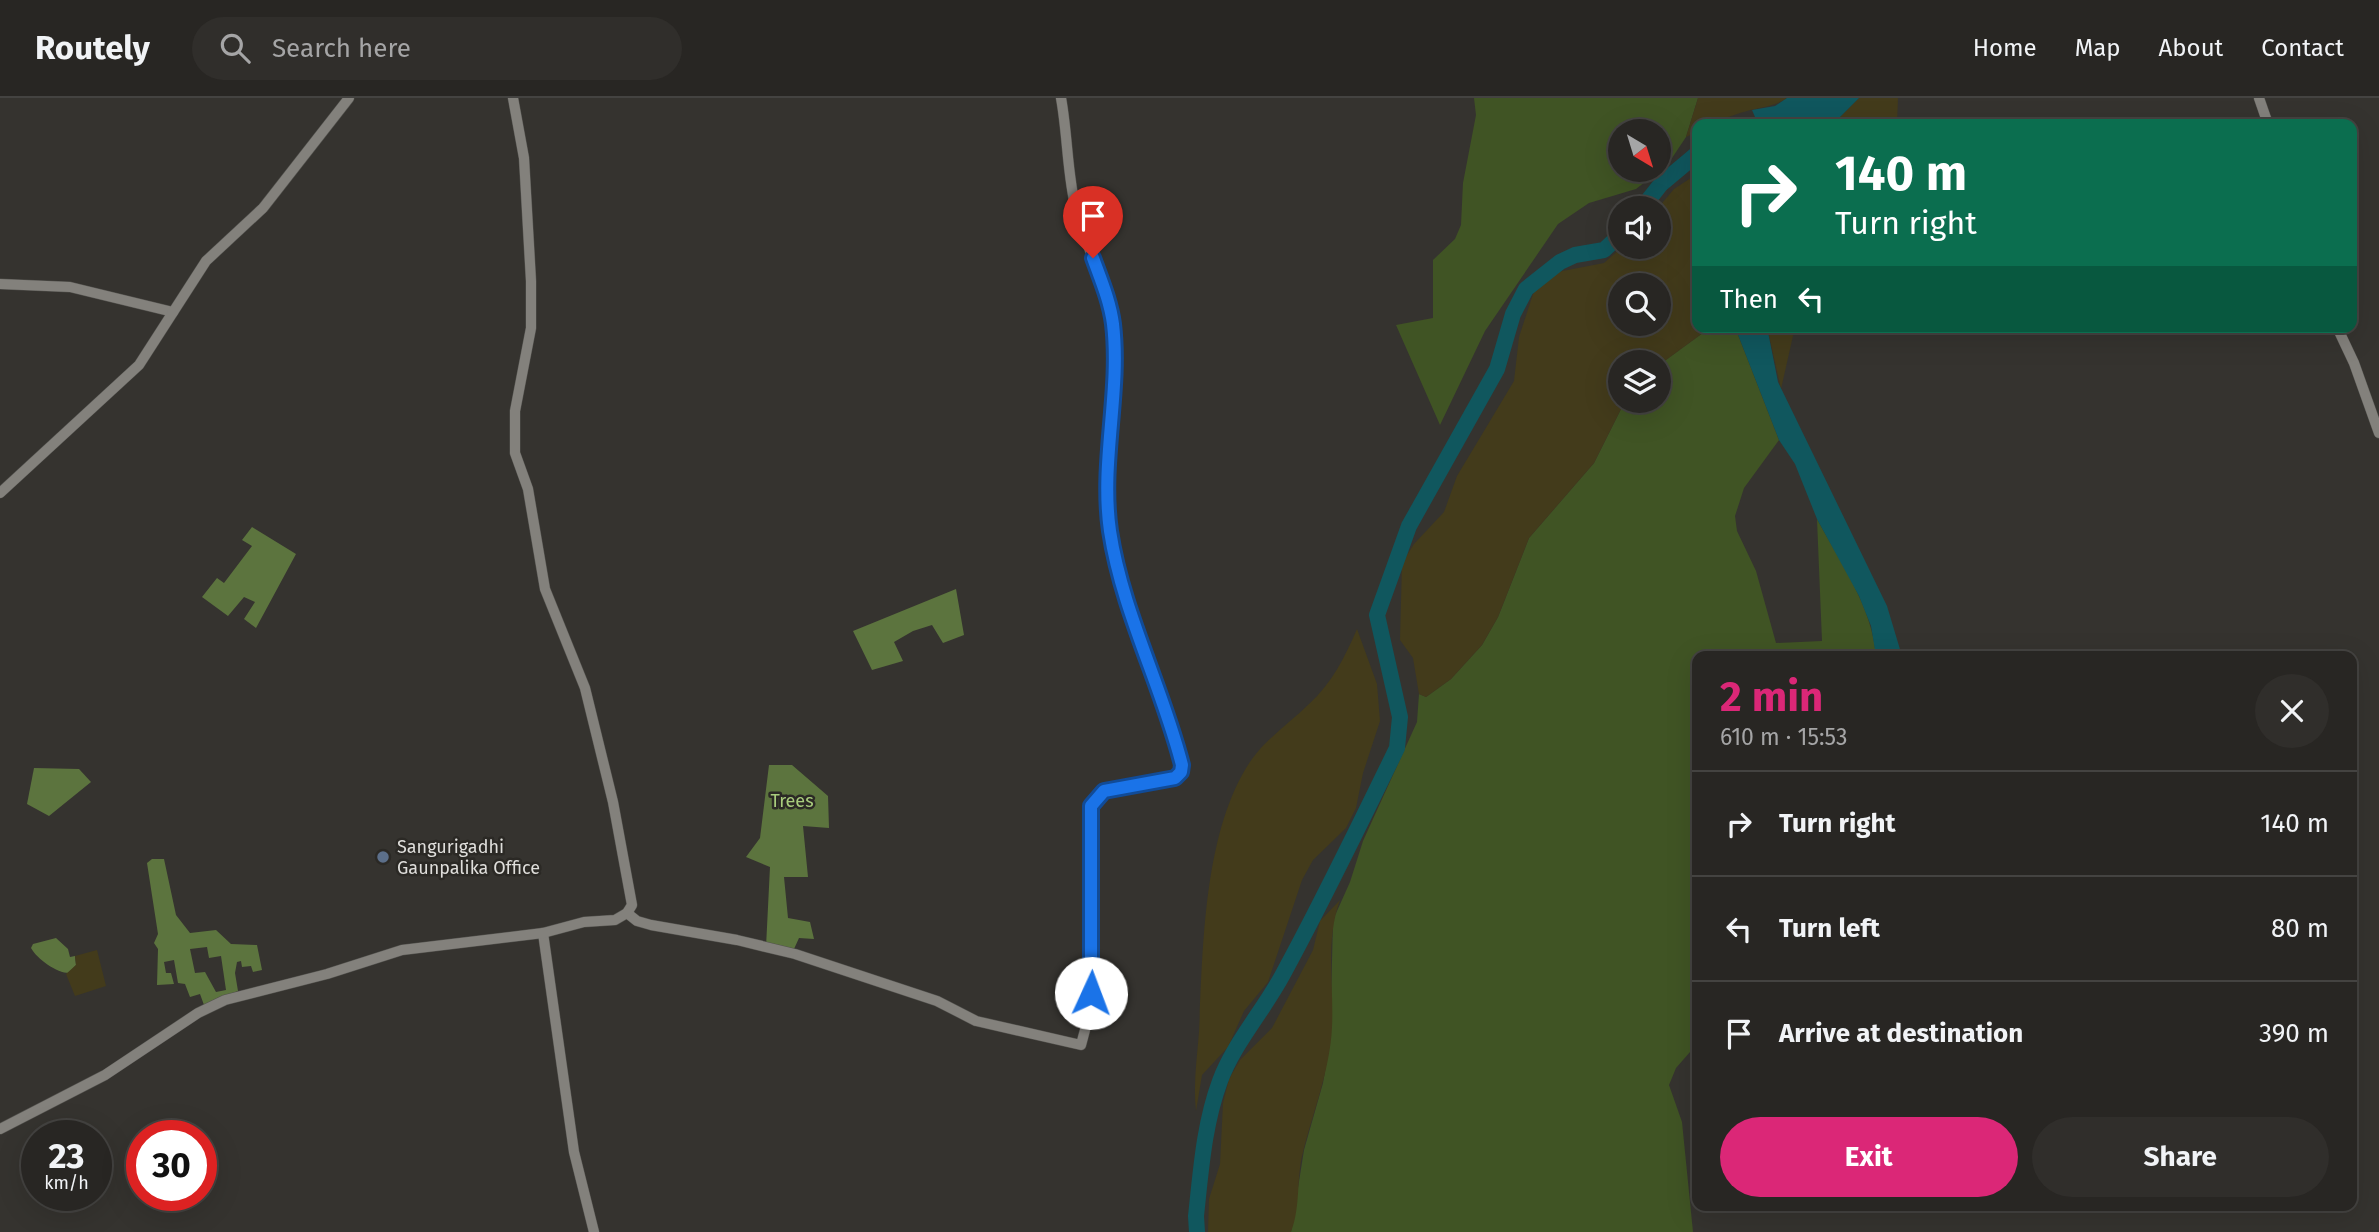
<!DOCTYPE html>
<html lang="en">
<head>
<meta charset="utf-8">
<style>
  :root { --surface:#282623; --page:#302e2b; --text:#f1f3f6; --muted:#a5a5a6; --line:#444341; --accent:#db2777 }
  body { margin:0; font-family:"Fira Sans",sans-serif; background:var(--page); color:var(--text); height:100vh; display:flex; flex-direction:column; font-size:26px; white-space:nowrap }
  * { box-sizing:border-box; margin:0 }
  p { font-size:23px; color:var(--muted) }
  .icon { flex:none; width:38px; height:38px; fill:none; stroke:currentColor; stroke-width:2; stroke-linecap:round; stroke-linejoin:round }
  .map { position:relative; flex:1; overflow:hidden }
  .sheet { position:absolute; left:1692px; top:553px; width:665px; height:560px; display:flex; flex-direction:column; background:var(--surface); border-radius:14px; box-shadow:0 7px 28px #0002,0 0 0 2px var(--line) }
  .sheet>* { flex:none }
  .guide { position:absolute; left:1692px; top:21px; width:665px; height:214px; border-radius:14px; box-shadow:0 7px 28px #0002,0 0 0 2px var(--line); background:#0b6e4f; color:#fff; overflow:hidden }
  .needle { width:46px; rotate:142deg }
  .buttons { position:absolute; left:1608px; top:21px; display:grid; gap:14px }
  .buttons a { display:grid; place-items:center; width:63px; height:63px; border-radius:50%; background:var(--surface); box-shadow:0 7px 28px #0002,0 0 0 2px var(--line); font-size:35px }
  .speed { position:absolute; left:21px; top:1022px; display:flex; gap:14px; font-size:35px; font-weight:700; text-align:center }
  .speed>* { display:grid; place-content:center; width:91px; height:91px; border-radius:50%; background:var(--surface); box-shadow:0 7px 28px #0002,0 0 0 2px var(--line); line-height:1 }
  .speed small { font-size:18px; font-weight:400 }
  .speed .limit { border:10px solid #d22; background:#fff; color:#111 }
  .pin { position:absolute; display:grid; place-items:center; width:60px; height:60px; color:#fff; margin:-72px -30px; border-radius:50% 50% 50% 0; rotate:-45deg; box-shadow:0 0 7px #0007 }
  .pin .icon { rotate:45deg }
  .me { position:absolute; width:77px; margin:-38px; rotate:2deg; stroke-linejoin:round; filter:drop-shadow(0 0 5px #0008) }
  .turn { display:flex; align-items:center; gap:24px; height:147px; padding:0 28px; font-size:32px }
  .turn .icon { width:91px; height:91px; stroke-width:2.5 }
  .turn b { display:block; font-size:49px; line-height:60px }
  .then { display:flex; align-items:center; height:66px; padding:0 28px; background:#0003; gap:14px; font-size:26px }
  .round { display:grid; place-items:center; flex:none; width:74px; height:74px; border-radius:37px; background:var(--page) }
  .overview { display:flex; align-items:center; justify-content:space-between; height:119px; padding:0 28px }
  h1 { font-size:42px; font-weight:700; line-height:52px; color:var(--accent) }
  .primary-button { display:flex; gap:14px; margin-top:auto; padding:14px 28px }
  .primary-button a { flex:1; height:80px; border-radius:42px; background:var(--accent); color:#fff; font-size:28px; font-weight:700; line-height:80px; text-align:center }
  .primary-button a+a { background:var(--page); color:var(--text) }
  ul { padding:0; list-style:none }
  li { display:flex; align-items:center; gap:21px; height:105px; padding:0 28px; border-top:2px solid var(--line) }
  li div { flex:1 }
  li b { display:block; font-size:26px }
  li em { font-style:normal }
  header { display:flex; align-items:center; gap:42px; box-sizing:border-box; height:98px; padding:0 35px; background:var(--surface); border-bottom:2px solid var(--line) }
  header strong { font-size:33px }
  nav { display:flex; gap:38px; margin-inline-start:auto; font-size:24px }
  .search { width:490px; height:63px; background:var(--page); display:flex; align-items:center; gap:18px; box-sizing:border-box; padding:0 24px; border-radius:38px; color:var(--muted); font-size:26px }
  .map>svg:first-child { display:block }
  .green { fill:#405424; fill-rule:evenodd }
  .forest { fill:#5c743e; fill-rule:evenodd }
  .sand { fill:#433b1b; fill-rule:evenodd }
  .water { fill:#10575e }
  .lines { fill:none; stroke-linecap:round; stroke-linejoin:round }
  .river { stroke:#10575e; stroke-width:16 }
  .minor-casing { stroke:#53524e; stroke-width:11 }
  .minor { stroke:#83817c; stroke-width:10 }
  .route-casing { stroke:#114b97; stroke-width:18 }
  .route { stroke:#1a73e8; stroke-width:12 }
  .service-dot { fill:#5c6f8a; stroke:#2b2925; stroke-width:2.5 }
  .labels { text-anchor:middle; stroke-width:5; stroke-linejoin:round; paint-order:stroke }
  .park-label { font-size:18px; fill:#a9cd7d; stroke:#2b2925 }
  .poi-label { font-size:18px; fill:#dfdedb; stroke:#2b2925; text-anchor:start }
</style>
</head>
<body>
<header>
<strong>Routely</strong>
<div class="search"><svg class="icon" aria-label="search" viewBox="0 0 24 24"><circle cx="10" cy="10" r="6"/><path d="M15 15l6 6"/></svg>Search here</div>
<nav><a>Home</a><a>Map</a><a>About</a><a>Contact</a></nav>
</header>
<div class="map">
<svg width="2379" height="1134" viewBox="0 0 2379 1134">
  <rect width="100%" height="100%" fill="#35332f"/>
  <g class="green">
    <path d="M1474 0H1698L1686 39 1668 66 1636 91 1589 105 1558 126 1485 233 1440 327 1396 227 1433 220V162L1455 141 1461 127 1463 85 1476 17ZM1620 33H1659V72H1620Z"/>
    <path d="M1711 229H1735L1779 342 1744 390 1735 418 1737 433 1756 473 1776 545 1822 543 1817 421C1840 464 1872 508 1876 558H1698L1697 946 1676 970 1669 987 1682 1024 1693 1134H1291L1304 1052 1323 985 1330 945 1333 822 1350 784 1363 743 1417 624 1419 596 1426 599 1451 581 1482 547 1498 519 1529 440 1594 365 1625 303H1659V267Z"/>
  </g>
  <g class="forest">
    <path d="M252 429 296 456 256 530 244 521 255 504 244 499 228 518 202 499 217 480 224 485 252 448 242 442Z"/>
    <path d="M956 491 964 537 943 545 932 527 913 533 894 544 903 563 872 572 853 533Z"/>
    <path d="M769 667H792L828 698 829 730 803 728 808 779H784L788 820 810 824 814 841 799 840 794 851 766 849 770 769 746 759 760 740Z"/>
    <path d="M34 670 79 671 91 684 49 718 27 706Z"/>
    <path d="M152 761H164L176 817 190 835 216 832 231 846 257 847 262 872 253 874 251 868 242 869 241 863 237 864 235 875 238 893 204 907 200 896 190 899 185 886 178 885 174 862 164 864 166 875H171L174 886 157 887 158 851 154 845 158 836 147 765ZM207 849 209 860 221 858 226 892 216 894 205 874 195 875 190 851Z"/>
    <path d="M56 840 68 851 70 859 75 858 76 867 69 875C57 875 37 861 31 850L33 846Z"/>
  </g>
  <g class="sand">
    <path d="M1698 0H1787C1772 10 1757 9 1740 15 1724 20 1715 26 1698 26L1697 34 1686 39Z"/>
    <path d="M1859 0H1898L1897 26H1833Z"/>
    <path d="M1697 76 1698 229H1711L1659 267V264H1620V303H1625L1594 365 1529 440 1498 519 1482 547 1451 581 1426 599 1419 596 1413 560 1400 542 1402 465 1414 446 1444 414 1457 378 1514 283 1519 239 1533 196 1552 175 1604 165 1622 149H1659L1658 110 1674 91ZM1659 187V226H1620V187Z"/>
    <path d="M1767 229H1795L1781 291Z"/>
    <path d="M1357 531 1377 586 1380 623 1363 675 1356 710 1346 730 1313 762 1302 782 1268 884 1244 913 1228 949 1202 977 1196 1013C1193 986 1197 961 1199 934 1203 851 1203 731 1252 661 1267 640 1291 624 1309 606 1332 585 1345 559 1357 531Z"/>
    <path d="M1340 802C1325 843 1334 886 1332 929 1330 972 1313 1014 1303 1054 1296 1081 1301 1108 1291 1134H1208L1209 1101 1220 1066 1223 1005 1229 981 1240 962 1272 930 1313 852 1320 823Z"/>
    <path d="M97 852 106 888 75 898 66 876 76 867 75 858Z"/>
  </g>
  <g class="water">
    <path d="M1787 0H1859L1833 26H1758L1752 12 1775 8Z"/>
    <path d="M1735 229H1767L1778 284 1887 508 1902 558H1876L1871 528 1859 498 1817 421 1795 366 1779 342Z"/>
  </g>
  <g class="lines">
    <g class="river">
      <path d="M1642 110 1661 86 1698 55"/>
      <path d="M1197 1134 1196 1118C1201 1072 1204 1026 1220 983 1233 947 1263 913 1282 878 1323 803 1360 726 1397 650L1400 619 1377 517 1409 428 1497 271 1513 216 1526 191 1560 164 1575 157 1604 152 1620 137"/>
    </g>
    <g class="minor-casing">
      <g id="minor">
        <path d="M2259 0 2268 26"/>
        <path d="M0 186 70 189 173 214"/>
        <path d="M2337 229 2354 265 2379 335"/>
        <path d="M0 395 139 267 206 163 263 110 349 0"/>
        <path d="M627 815 637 823 651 827 737 842 795 856 937 903 976 923 1081 947 1090 913 1093 878 1091 708 1104 693 1175 680 1181 674 1182 667C1162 588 1122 514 1110 433 1099 365 1121 295 1113 226 1109 187 1087 153 1077 116 1067 79 1068 38 1061 0"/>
        <path d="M543 835 574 1054 594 1134"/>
        <path d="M0 1031 105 977 198 915 225 902 327 876 402 852 543 835 584 824 615 822 627 815 632 807 613 704 585 590 545 491 528 391 515 355V313L531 230V183L524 60 513 0"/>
      </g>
    </g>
    <use href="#minor" class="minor"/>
  </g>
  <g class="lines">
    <g class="route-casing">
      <path id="route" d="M1091 895V708L1104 693 1175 680 1181 674 1182 667C1162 588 1122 513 1110 433 1100 364 1121 294 1113 226 1110 203 1101 182 1093 160"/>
    </g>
    <use href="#route" class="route"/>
  </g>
  <circle class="service-dot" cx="383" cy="759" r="7"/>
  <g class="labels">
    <g class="park-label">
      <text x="792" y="709">Trees</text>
    </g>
    <g class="poi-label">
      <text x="397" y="755">Sangurigadhi<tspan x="397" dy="21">Gaunpalika Office</tspan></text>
    </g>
  </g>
</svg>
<div class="buttons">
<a><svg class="needle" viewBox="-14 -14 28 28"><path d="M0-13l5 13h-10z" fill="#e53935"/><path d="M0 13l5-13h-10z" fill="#a5a5a6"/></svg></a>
<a><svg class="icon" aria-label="sound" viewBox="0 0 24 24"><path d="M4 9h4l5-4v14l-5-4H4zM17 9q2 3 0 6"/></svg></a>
<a><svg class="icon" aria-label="search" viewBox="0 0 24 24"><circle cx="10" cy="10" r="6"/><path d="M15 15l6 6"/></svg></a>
<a><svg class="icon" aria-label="layers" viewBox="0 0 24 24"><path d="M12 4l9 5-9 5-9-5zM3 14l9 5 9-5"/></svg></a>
</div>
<div class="speed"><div>23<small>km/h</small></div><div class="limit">30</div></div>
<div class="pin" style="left:1093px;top:160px;background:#d93025"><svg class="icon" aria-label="arrive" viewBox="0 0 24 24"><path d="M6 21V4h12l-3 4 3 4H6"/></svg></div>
<svg class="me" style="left:1091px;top:895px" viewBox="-20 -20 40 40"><circle r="19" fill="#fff"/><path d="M0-13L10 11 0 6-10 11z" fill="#1a73e8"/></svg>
<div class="guide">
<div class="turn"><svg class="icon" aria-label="right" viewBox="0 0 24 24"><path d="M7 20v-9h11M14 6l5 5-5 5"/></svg><div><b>140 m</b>Turn right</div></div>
<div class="then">Then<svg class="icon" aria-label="left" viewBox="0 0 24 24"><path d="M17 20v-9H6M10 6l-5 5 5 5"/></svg></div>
</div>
<section class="sheet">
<div class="overview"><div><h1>2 min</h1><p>610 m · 15:53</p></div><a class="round"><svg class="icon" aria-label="close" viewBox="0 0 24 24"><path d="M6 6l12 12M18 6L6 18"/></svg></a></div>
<ul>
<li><svg class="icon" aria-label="right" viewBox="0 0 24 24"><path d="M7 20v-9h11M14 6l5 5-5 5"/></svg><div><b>Turn right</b></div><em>140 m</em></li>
<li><svg class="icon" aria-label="left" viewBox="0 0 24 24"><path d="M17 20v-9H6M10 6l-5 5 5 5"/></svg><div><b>Turn left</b></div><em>80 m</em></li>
<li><svg class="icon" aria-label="arrive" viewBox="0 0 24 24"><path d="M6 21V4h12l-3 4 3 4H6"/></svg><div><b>Arrive at destination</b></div><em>390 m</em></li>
</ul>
<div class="primary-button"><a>Exit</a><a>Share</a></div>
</section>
</div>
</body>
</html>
